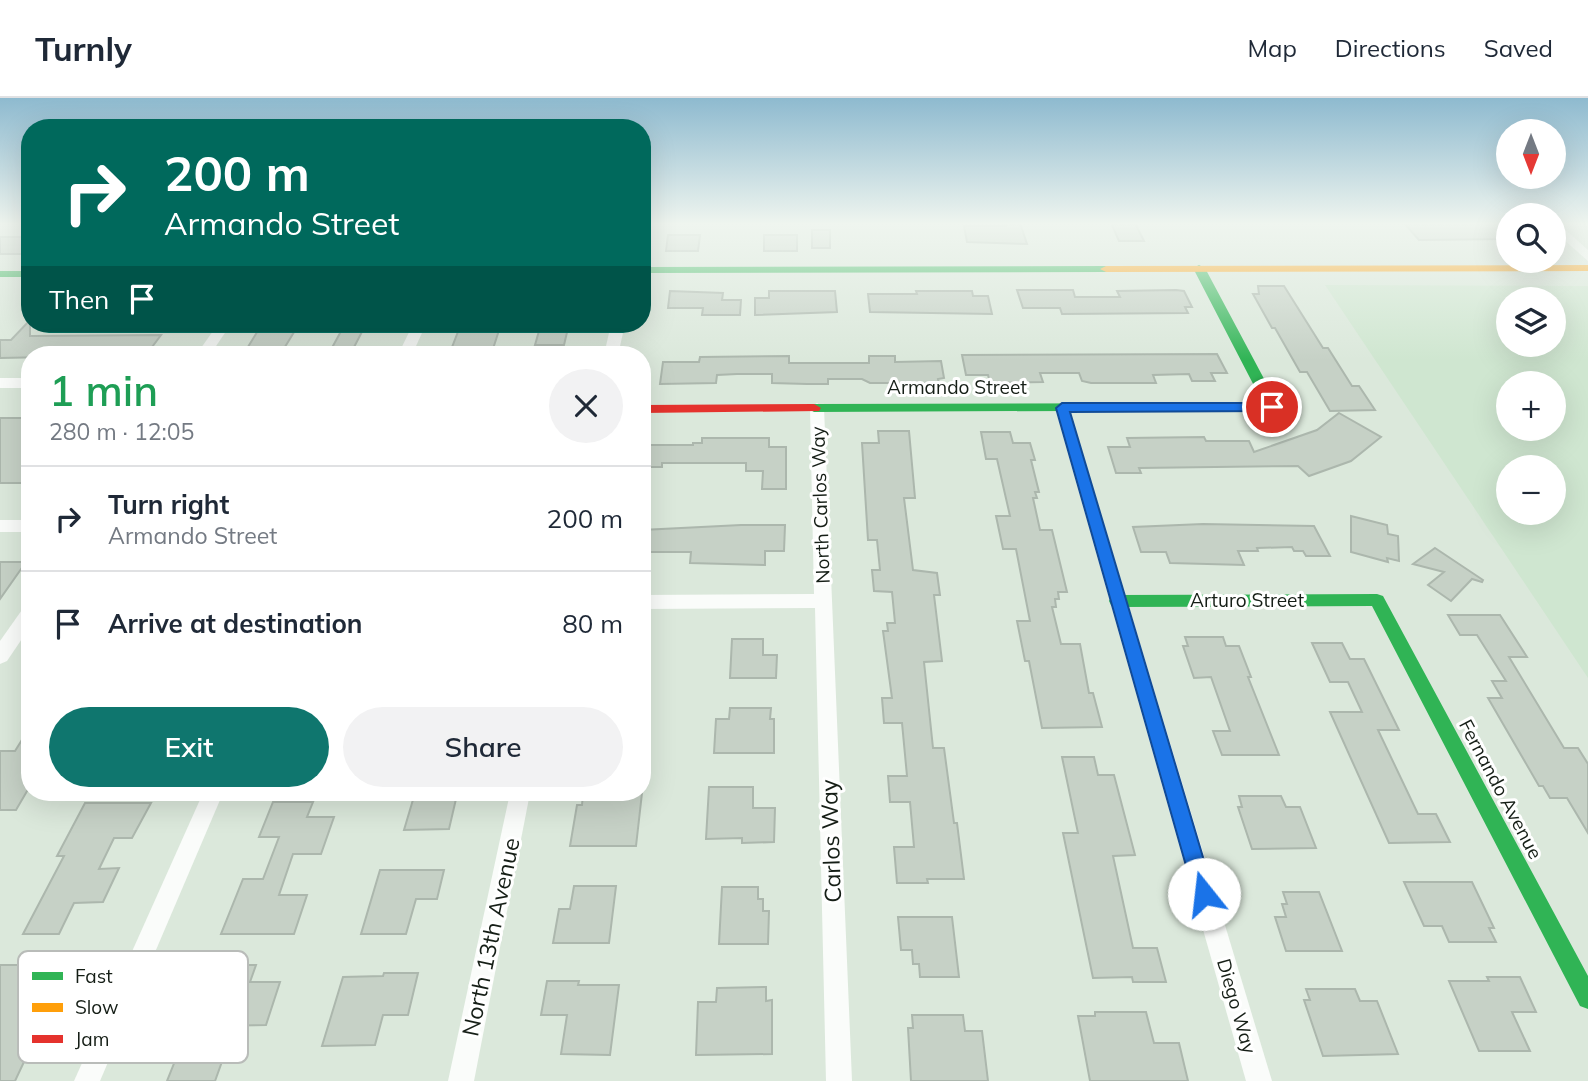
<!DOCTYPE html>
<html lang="en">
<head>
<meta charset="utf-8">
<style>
  :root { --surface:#fff; --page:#f2f2f3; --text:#1f2937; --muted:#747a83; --line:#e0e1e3; --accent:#0f766e }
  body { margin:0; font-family:Mulish,sans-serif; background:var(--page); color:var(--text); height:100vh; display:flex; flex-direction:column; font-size:26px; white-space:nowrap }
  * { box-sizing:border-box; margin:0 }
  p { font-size:23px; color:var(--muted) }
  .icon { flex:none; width:38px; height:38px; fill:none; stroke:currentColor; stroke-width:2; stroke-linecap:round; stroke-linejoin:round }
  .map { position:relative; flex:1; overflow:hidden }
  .details { position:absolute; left:21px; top:248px; width:630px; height:455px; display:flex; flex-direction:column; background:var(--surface); border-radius:28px; box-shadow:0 7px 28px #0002 }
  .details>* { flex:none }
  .guide { position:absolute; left:21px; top:21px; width:630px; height:214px; border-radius:28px; box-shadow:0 7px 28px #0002; background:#00695c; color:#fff; overflow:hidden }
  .needle { width:46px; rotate:180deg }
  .buttons { position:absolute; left:1496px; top:21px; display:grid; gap:14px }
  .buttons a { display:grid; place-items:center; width:70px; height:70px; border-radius:50%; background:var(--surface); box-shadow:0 7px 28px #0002; font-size:35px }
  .pin { position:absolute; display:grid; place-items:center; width:60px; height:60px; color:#fff; margin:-30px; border:4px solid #fff; border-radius:50%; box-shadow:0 2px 7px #0007 }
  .me { position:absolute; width:77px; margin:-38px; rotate:344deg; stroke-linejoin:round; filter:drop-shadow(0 0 5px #0008) }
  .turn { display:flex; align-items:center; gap:24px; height:147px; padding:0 28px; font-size:32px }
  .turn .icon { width:91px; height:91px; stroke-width:2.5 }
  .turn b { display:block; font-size:49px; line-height:60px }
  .then { display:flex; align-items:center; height:66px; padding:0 28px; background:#0003; gap:14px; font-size:26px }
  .round { display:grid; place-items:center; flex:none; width:74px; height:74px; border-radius:37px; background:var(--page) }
  .summary { display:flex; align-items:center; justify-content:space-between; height:119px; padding:0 28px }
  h1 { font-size:42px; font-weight:600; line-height:52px; color:#1e9e55 }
  .primary-button { display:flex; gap:14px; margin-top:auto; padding:14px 28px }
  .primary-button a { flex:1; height:80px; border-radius:42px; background:var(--accent); color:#fff; font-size:28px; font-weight:600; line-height:80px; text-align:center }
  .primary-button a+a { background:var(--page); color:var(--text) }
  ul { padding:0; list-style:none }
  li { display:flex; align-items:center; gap:21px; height:105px; padding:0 28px; border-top:2px solid var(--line) }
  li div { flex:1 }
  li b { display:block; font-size:26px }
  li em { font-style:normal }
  header { display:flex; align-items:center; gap:42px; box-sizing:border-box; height:98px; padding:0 35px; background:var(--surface); border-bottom:2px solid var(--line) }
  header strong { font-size:33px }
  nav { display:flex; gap:38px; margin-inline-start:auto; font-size:24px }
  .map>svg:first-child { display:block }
  .built { fill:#cfe6d0; fill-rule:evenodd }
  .building { fill:#c6d1c6; stroke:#acb7ad; stroke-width:2 }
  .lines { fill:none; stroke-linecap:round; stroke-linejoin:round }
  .street { fill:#fafcfa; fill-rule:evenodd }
  .fast { fill:#30b455; fill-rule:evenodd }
  .slow { fill:#ff9f0a; fill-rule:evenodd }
  .jam { fill:#e5322d; fill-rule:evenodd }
  .route { fill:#1a73e8; stroke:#114b97; stroke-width:2 }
  .labels { text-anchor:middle; stroke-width:6; stroke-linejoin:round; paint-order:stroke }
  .street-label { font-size:19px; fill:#151e16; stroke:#fff }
  .near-street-label { font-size:23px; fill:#151e16; stroke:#fff }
  .key { fill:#fff; stroke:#b9bcb9; stroke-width:2 }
  .key-label { font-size:19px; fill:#151e16 }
</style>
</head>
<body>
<header>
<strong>Turnly</strong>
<nav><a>Map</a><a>Directions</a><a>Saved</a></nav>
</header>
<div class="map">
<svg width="1588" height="983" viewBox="0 0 1588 983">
  <rect width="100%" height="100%" fill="#dbe8db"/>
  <path class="built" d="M1325 187 1588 188V580ZM1508 201H1554V247H1508ZM1508 285H1554V331H1508ZM1508 369H1554V415H1508Z"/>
  <g class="building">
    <path d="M1005 125H1020L1027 146 967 144 964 128H1006Z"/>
    <path d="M1111 125H1135L1144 143H1119Z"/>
    <path d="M1404 125H1508V141L1419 142Z"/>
    <rect x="812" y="132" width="18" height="18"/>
    <path d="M668 137H700L698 153H666Z"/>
    <rect x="764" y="137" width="33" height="16"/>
    <rect x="0" y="139" width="30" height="17"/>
    <path d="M1258 188H1284L1323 250H1328L1352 288H1359L1375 312 1330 313 1307 274H1300L1275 230H1272L1253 196H1259Z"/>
    <path d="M1017 192H1073L1075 199H1120L1117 193 1176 192 1184 193 1192 209H1185L1188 215 1062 216 1060 210H1023Z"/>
    <path d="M670 193 723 195 722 202H741L740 217H702L703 210H668Z"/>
    <path d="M769 193H835L837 214 755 217V200H769Z"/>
    <path d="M916 193H972L973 198H988L992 216 870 214 868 196H917Z"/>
    <path d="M30 222V238L161 237 146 257 0 260V242H11Z"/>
    <path d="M262 226H299L280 257H243Z"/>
    <path d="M345 226H366L350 257H328Z"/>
    <path d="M461 226H501L491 257H449Z"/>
    <path d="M541 226H569L564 247H535Z"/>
    <path d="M1217 256 1227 275H1211L1215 283H1192L1189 276 1153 277 1156 285H1091L1082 283 1079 275H1040L1043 284 990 285 988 277H966L962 257Z"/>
    <path d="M789 258V265H869V258H895V264L941 263 944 280 938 281 939 285H870L862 281H828V286H807L772 285V276H737L717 277 716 285 660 286 663 264H699L700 259Z"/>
    <path d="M1339 315 1381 339 1351 363 1309 378 1298 368 1139 370 1141 375H1116L1108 349H1130L1127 340 1204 339 1206 343H1249L1254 354 1317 332Z"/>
    <rect x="0" y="320" width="30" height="65"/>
    <path d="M878 333H909L915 400H904L913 472 937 475 940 497H934L942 563 924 564 933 650H944L954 725H957L964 781H927L928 785H897L894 749H914L910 704H890L888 678H907L902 625H884L882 600H892L883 533H888L887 525H895L892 494 874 493 872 472H880L877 442H868L862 345H879Z"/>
    <path d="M981 334H1010L1013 345H1030L1035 362H1031L1039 394H1035L1037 400H1033L1040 432H1052L1067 494H1058L1059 501H1055L1056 509H1052L1061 546H1080L1089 595H1093L1102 629 1042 630 1029 563H1025L1017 523H1030L1016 451H1003L996 418H1010L997 361H986Z"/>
    <path d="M702 340H769V349H786V391H762L763 373H746V365H662V369H642V347H693V345H702Z"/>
    <path d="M1351 418 1387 427 1388 436 1398 438 1399 463 1387 460 1388 464 1351 454Z"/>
    <path d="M1203 426 1314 428 1330 458H1306L1303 453H1294L1292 449 1257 450 1258 453H1238L1244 467 1170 465 1166 454H1141L1133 429Z"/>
    <path d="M741 427H785L784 453H765V467L690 465 691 454H642V432Z"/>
    <path d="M1435 450 1483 482 1482 484 1472 481 1451 503 1428 487 1444 474 1413 466Z"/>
    <path d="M0 464H26L0 501Z"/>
    <path d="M1448 517H1500L1527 559H1509L1564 650H1578L1588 666V735L1567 700H1550L1543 688H1539L1488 600H1502L1492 583H1506L1477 537H1460Z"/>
    <path d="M1185 539H1223L1226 548H1239L1251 579H1248L1279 657H1222L1213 633H1230L1211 579 1194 580 1183 548H1188Z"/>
    <path d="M732 541H763V557H777L776 580H730Z"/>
    <path d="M1312 545H1342L1350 561H1364L1399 632H1378L1418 716H1436L1450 744 1389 745 1330 614H1362L1348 584H1330Z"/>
    <path d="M730 610H771L770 621H774V655H714L716 621H729Z"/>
    <path d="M30 629V688L16 712H0V653H15Z"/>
    <path d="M1062 659H1094L1098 677H1114L1135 757 1113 758 1133 850H1157L1166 884H1133L1132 879 1093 880 1063 735H1078Z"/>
    <path d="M709 689H753V710H775L774 744 742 745V740L706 741Z"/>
    <path d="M415 695H448L447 701H456L449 731 404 732Z"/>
    <path d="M625 695H642L636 748H570L577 707H582L583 696Z"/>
    <path d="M1239 698H1281L1286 709H1300L1316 750 1252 751 1238 709H1242Z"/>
    <path d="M273 704H313L307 719H334L321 756H293L279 797H307L294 836H221L243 781H263L279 739H259Z"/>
    <path d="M85 705H151L132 740H114L99 771 119 770 103 804 74 805 59 836H23L64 758H57Z"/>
    <path d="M380 772H444L437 801H416L406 836H361Z"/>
    <path d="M1404 784H1472L1494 830H1489L1496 844H1449L1442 828H1424Z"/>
    <path d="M574 788H616L609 845H553L559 811H570Z"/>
    <path d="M722 789H758V801H763V813H769L768 846H719Z"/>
    <path d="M1283 794H1319L1342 853H1286L1275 819H1286L1282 806H1287Z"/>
    <path d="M898 819H952L959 879H920L919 866H913L912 852H901Z"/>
    <path d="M0 867H58L50 882 63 881 15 983H0Z"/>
    <path d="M213 867H256L250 884H280L266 927 189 928Z"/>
    <path d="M384 875H418L408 917H383L375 947 322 948 343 879 383 878Z"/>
    <path d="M1487 879H1520L1536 914H1512L1530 953H1479L1449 883H1489Z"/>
    <path d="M547 883H579L578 887H619L610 957 561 956 567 917H541Z"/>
    <path d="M766 889V903L772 902V956L696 957 698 904H716L717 890Z"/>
    <path d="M1306 891H1355L1360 903H1377L1398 956 1323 958 1304 902H1310Z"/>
    <path d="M1095 914H1146L1154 945H1179L1188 983H1090L1078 918H1095Z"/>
    <path d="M912 917H963L965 933H982L988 983H911L908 930H913Z"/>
    <path d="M177 958H224L215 983H167Z"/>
  </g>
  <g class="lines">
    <g class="street">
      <path d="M1554 125H1558L1588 152V163L1554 133Z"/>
      <path d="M218 226H231L210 257H196Z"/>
      <path d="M413 226H426L412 257H398Z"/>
      <path d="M611 226H625L618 257H604Z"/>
      <rect x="0" y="280" width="30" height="10"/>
      <path d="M817 305 824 310 852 983H826L815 510 642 511V497L814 496 810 310Z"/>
      <path d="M1062 305 1069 310 1272 983H1246L1055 310Z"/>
      <rect x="0" y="422" width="30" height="12"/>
      <path d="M30 507V529L7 563 0 566V543L24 509Z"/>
      <path d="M203 695H223L100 983H74Z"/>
      <path d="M510 695H530L474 983H448Z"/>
    </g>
    <g class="fast">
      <path d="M1199 167 1205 170 1279 309 1277 312 814 314 807 310 814 306 1263 305 1193 170Z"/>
      <path d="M642 169 1106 168 1112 171 1106 174 642 175Z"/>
      <rect x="0" y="173" width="30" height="6"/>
      <path d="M1377 496 1383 498 1588 878V911L1580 908 1372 508 1117 509 1111 507 1109 503 1111 499 1117 497Z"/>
    </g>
    <path class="slow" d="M1588 167V173L1106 174 1100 171 1106 168Z"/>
    <path class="jam" d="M814 306 821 310 819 313 642 315V307Z"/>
  </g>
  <linearGradient id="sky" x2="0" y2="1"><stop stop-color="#8ebacf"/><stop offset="0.48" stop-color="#eff5ef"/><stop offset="1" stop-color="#eff5ef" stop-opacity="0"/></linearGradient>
  <rect width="1588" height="262" fill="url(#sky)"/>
  <path class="route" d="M1062 305H1272L1279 309 1272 313 1070 314 1214 796 1211 804 1204 807 1197 804 1194 796 1056 310Z"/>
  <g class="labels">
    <g class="street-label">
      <text x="957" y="296">Armando Street</text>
      <text transform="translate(820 407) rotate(-92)" y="7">North Carlos Way</text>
      <text x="1247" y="509">Arturo Street</text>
      <text transform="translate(1501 691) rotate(62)" y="7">Fernando Avenue</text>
      <text transform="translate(1237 908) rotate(74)" y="7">Diego Way</text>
    </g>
    <g class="near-street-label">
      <text transform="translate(831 743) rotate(-92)" y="8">Carlos Way</text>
      <text transform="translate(491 839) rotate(-78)" y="8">North 13th Avenue</text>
    </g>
  </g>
  <rect x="18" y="853" width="230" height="112" rx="10" class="key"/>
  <rect x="32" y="874" width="31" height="8" fill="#30b455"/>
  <rect x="32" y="905" width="31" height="9" fill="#ff9f0a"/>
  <rect x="32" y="937" width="31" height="8" fill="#e5322d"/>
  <g class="key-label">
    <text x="75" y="885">Fast</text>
    <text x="75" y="916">Slow</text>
    <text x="75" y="948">Jam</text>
  </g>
</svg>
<div class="buttons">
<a><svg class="needle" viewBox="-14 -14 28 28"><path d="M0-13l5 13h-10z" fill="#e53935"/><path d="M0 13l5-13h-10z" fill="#747a83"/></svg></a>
<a><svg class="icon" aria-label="search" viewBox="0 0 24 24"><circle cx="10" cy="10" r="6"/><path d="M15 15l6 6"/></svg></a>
<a><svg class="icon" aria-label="layers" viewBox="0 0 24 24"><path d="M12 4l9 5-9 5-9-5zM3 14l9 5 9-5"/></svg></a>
<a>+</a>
<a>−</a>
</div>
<div class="pin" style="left:1272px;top:309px;background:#d93025"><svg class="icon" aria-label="arrive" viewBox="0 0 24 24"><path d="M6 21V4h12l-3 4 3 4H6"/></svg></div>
<svg class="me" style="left:1204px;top:796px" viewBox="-20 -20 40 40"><circle r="19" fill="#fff"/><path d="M0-13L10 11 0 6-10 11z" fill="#1a73e8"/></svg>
<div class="guide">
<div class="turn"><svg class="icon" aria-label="right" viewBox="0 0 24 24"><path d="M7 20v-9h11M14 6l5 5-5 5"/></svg><div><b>200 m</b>Armando Street</div></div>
<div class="then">Then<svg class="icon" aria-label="arrive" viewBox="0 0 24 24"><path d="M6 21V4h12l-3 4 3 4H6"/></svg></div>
</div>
<section class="details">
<div class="summary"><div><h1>1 min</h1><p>280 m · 12:05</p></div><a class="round"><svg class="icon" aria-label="close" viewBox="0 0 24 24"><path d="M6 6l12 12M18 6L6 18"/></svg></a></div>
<ul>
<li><svg class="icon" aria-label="right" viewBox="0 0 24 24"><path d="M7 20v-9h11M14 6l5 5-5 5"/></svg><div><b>Turn right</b><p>Armando Street</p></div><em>200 m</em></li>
<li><svg class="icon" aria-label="arrive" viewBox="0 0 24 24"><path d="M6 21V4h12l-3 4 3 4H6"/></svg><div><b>Arrive at destination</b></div><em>80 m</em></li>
</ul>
<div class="primary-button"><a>Exit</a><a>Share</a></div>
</section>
</div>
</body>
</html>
